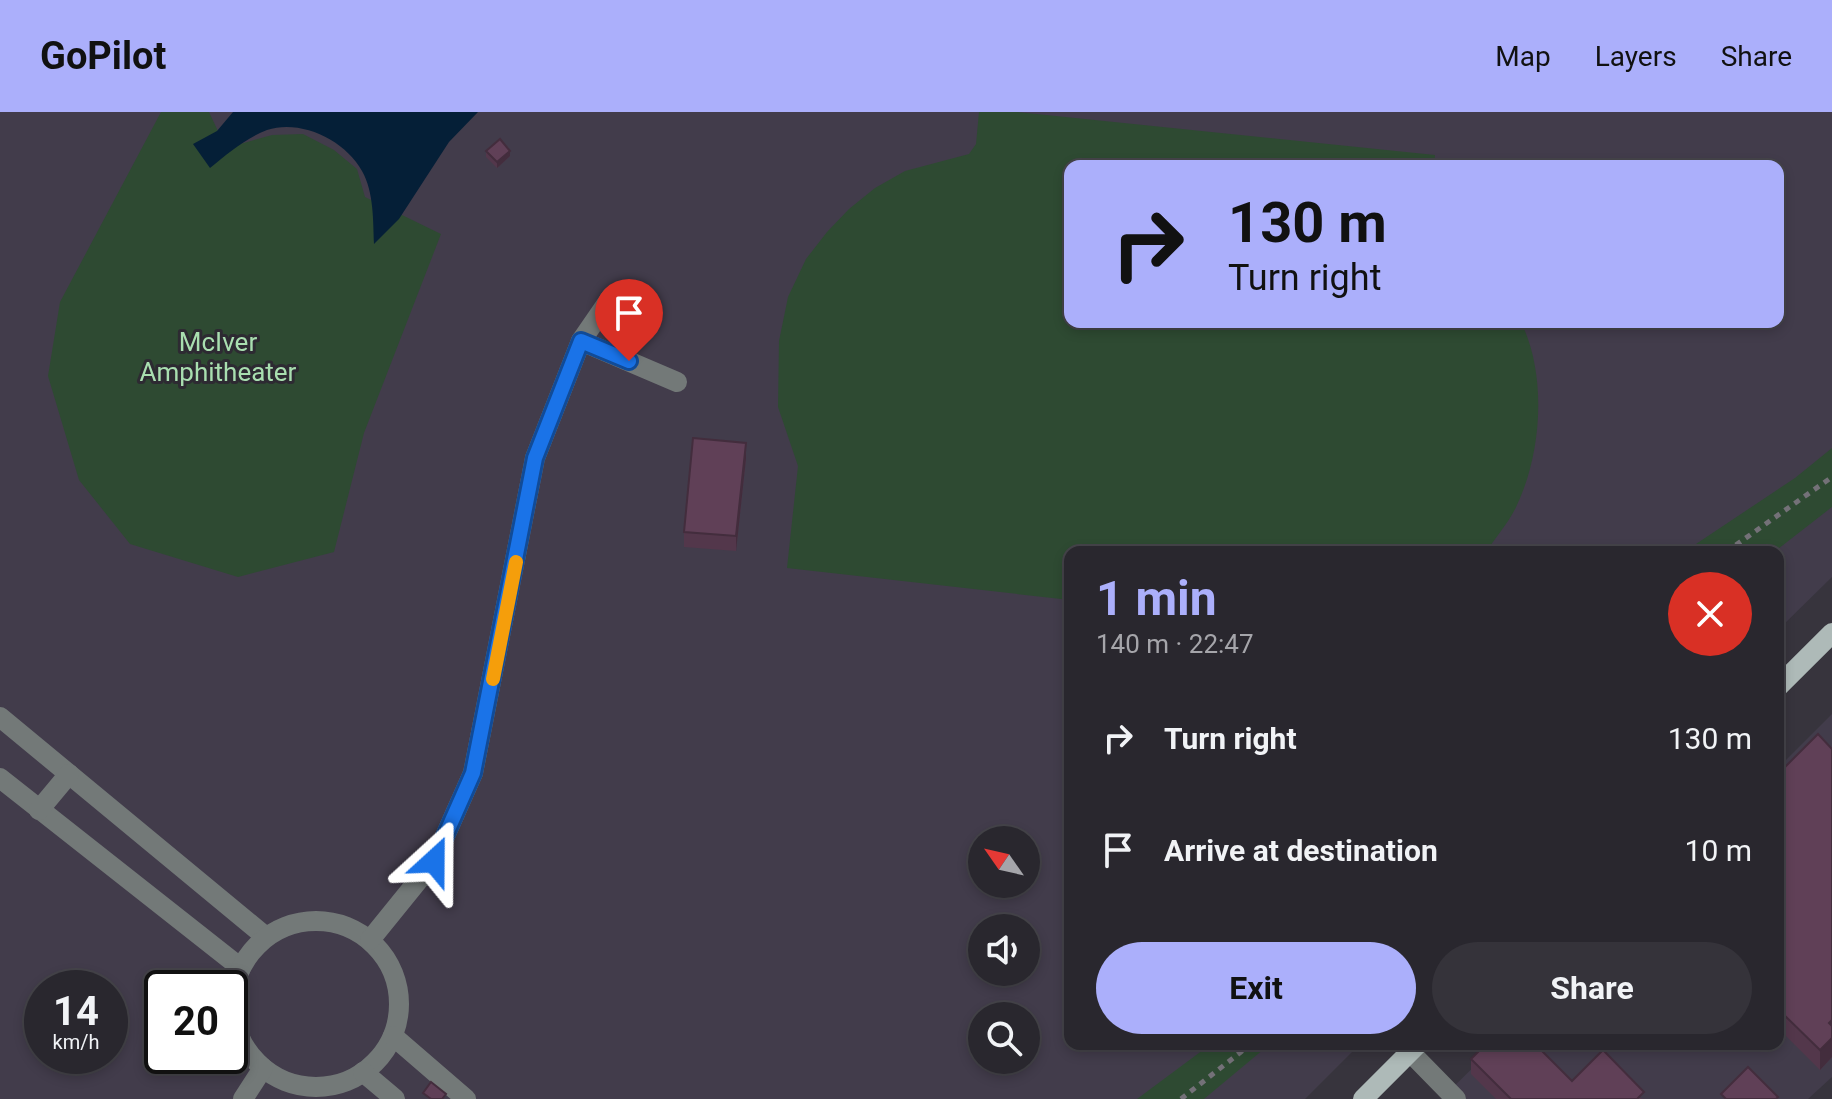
<!DOCTYPE html>
<html lang="en">
<head>
<meta charset="utf-8">
<style>
  :root { --surface:#29272e; --page:#35333a; --text:#f1f3f6; --muted:#a5a5aa; --line:#45444a; --accent:#abaffb }
  body { margin:0; font-family:Roboto,sans-serif; background:var(--page); color:var(--text); height:100vh; display:flex; flex-direction:column; font-size:30px; white-space:nowrap }
  * { box-sizing:border-box; margin:0 }
  p { font-size:26px; color:var(--muted) }
  .icon { flex:none; width:44px; height:44px; fill:none; stroke:currentColor; stroke-width:2; stroke-linecap:round; stroke-linejoin:round }
  .map { position:relative; flex:1; overflow:hidden }
  .panel { position:absolute; left:1064px; top:434px; width:720px; height:504px; display:flex; flex-direction:column; background:var(--surface); border-radius:16px; box-shadow:0 4px 12px #0003,0 0 0 2px var(--line) }
  .panel>* { flex:none }
  .banner { position:absolute; left:1064px; top:48px; width:720px; height:168px; border-radius:16px; box-shadow:0 4px 12px #0003,0 0 0 2px var(--line); background:#abaffb; color:#111; overflow:hidden }
  .needle { width:52px; rotate:304deg }
  .fabs { position:absolute; left:968px; top:714px; display:grid; gap:16px }
  .fabs a { display:grid; place-items:center; width:72px; height:72px; border-radius:50%; background:var(--surface); box-shadow:0 4px 12px #0003,0 0 0 2px var(--line); font-size:40px }
  .speed { position:absolute; left:24px; top:858px; display:flex; gap:16px; font-size:40px; font-weight:700; text-align:center }
  .speed>* { display:grid; place-content:center; width:104px; height:104px; border-radius:50%; background:var(--surface); box-shadow:0 4px 12px #0003,0 0 0 2px var(--line); line-height:1 }
  .speed small { font-size:20px; font-weight:400 }
  .speed .limit { border:4px solid #111; border-radius:12px; background:#fff; color:#111 }
  .pin { position:absolute; display:grid; place-items:center; width:68px; height:68px; color:#fff; margin:-82px -34px; border-radius:50% 50% 50% 0; rotate:-45deg; box-shadow:0 0 8px #0007 }
  .pin .icon { rotate:45deg }
  .me { position:absolute; width:88px; margin:-44px; rotate:24deg; stroke-linejoin:round; filter:drop-shadow(0 0 6px #0008) }
  .turn { display:flex; align-items:center; gap:28px; height:168px; padding:0 32px; font-size:36px }
  .turn .icon { width:104px; height:104px; stroke-width:2.5 }
  .turn b { display:block; font-size:56px; line-height:68px }
  .round { display:grid; place-items:center; flex:none; width:84px; height:84px; border-radius:42px; background:var(--page) }
  .headline { display:flex; align-items:center; justify-content:space-between; height:136px; padding:0 32px }
  h1 { font-size:48px; font-weight:700; line-height:60px; color:var(--accent) }
  .cta { display:flex; gap:16px; margin-top:auto; padding:16px 32px }
  .cta a { flex:1; height:92px; border-radius:48px; background:var(--accent); color:#111; font-size:32px; font-weight:700; line-height:92px; text-align:center }
  .cta a+a { background:var(--page); color:var(--text) }
  ul { padding:0; list-style:none }
  li { display:flex; align-items:center; gap:24px; height:112px; padding:0 32px }
  li div { flex:1 }
  li b { display:block; font-size:30px }
  li em { font-style:normal }
  header { display:flex; align-items:center; gap:48px; box-sizing:border-box; height:112px; padding:0 40px; background:var(--accent); color:#111 }
  header strong { font-size:38px }
  nav { display:flex; gap:44px; margin-inline-start:auto; font-size:28px }
  .map>svg:first-child { display:block }
  .built { fill:#423c4b; fill-rule:evenodd }
  .green { fill:#2e4a32 }
  .water { fill:#051f37 }
  .lines { fill:none; stroke-linecap:round; stroke-linejoin:round }
  .path { stroke:#747178; stroke-width:5; stroke-dasharray:6 6; stroke-linecap:butt }
  .minor { stroke:#737978; stroke-width:20 }
  .major { stroke:#aebab8; stroke-width:20 }
  .wall { fill:#53374b }
  .shaded-wall { fill:#432d3d }
  .building { fill:#604057; stroke:#432d3d; stroke-width:2 }
  .route-casing { stroke:#114b97; stroke-width:20 }
  .route { stroke:#1a73e8; stroke-width:14 }
  .slow { stroke:#f59e0b; stroke-width:14 }
  .labels { text-anchor:middle; stroke-width:6; stroke-linejoin:round; paint-order:stroke }
  .park-label { font-size:26px; fill:#a9dfb0; stroke:#2d2a32 }
</style>
</head>
<body>
<header>
<strong>GoPilot</strong>
<nav><a>Map</a><a>Layers</a><a>Share</a></nav>
</header>
<div class="map">
<svg width="1832" height="987" viewBox="0 0 1832 987">
  <rect width="100%" height="100%" fill="#37343d"/>
  <g class="built">
    <path d="M0 0H1832V465L1778 518V440H1070V932H1360L1305 987H0ZM1070 54H1778V210H1070ZM982 728H1026V772H982ZM982 816H1026V860H982ZM42 876H110V944H42ZM162 876H230V944H162ZM982 904H1026V948H982Z"/>
    <path d="M1832 602V965L1808 987H1441L1497 932H1778V656Z"/>
  </g>
  <g class="green">
    <path d="M161 0H209L226 36 272 23 303 22 334 38 357 57 365 85 441 122 364 321 334 440 238 465 130 432 79 368 48 264 60 190Z"/>
    <path d="M979 0H1017L1435 43 1434 54H1070V210H1521C1547 263 1542 340 1517 393 1510 409 1496 425 1486 440H1070V488L787 456 798 354 778 295 779 229 788 185 806 147 827 120 849 97 875 76 905 59 969 42 976 32Z"/>
    <path d="M1832 336V395L1774 440H1684L1795 366Z"/>
    <path d="M1211 932H1270L1204 987H1137Z"/>
  </g>
  <path class="water" d="M233 0H478L449 30 399 107 374 132C373 109 374 80 362 59 345 28 301 7 267 18 246 26 227 42 210 56L193 32 217 19Z"/>
  <g class="lines">
    <g class="path">
      <path d="M1726 440 1832 365"/>
      <path d="M1181 987 1251 932"/>
    </g>
    <g class="minor">
      <path d="M581 229 677 270"/>
      <path d="M0 605 266 825"/>
      <path d="M0 666 241 856"/>
      <path d="M39 698 69 662"/>
      <circle cx="316" cy="892" r="83"/>
      <path d="M370 828 434 749 473 661 535 346 581 229 612 184"/>
      <path d="M393 924 466 987"/>
      <path d="M1410 940 1456 987"/>
      <path d="M363 960 395 987"/>
      <path d="M243 987 263 956"/>
    </g>
    <g class="major">
      <path d="M1778 575 1832 521"/>
      <path d="M1363 987 1418 932"/>
    </g>
  </g>
  <g class="wall">
    <path d="M486 39 510 44 497 56 486 45Z"/>
    <path d="M746 346 736 439 684 435V420Z"/>
    <path d="M1832 637V945L1820 958 1778 916V662Z"/>
    <path d="M1471 947 1572 969 1644 987H1496L1471 962Z"/>
  </g>
  <g class="shaded-wall">
    <path d="M510 39V44L497 56V50Z"/>
    <path d="M746 331V346L736 439V424Z"/>
    <path d="M1832 908V945L1820 958V938L1829 911Z"/>
  </g>
  <g class="building">
    <path d="M500 27 510 39 497 50 486 39Z"/>
    <path d="M693 326 746 331 736 424 684 420Z"/>
    <path d="M1818 622 1832 637V908L1829 911 1832 914V926L1820 938 1778 897V662Z"/>
    <path d="M1486 932H1535L1572 969 1603 938 1644 980 1637 987H1511L1471 947Z"/>
    <path d="M1748 955 1778 985 1776 987H1726L1721 982Z"/>
    <path d="M431 970 446 982 442 987H431L423 981Z"/>
  </g>
  <g class="lines">
    <g class="route-casing">
      <path id="route" d="M434 749 473 661 535 346 581 229 629 249"/>
    </g>
    <use href="#route" class="route"/>
    <path class="slow" d="M493 567 516 450"/>
  </g>
  <g class="labels">
    <g class="park-label">
      <text x="218" y="239">McIver<tspan x="218" dy="30">Amphitheater</tspan></text>
    </g>
  </g>
</svg>
<div class="fabs">
<a><svg class="needle" viewBox="-14 -14 28 28"><path d="M0-13l5 13h-10z" fill="#e53935"/><path d="M0 13l5-13h-10z" fill="#a5a5aa"/></svg></a>
<a><svg class="icon" aria-label="sound" viewBox="0 0 24 24"><path d="M4 9h4l5-4v14l-5-4H4zM17 9q2 3 0 6"/></svg></a>
<a><svg class="icon" aria-label="search" viewBox="0 0 24 24"><circle cx="10" cy="10" r="6"/><path d="M15 15l6 6"/></svg></a>
</div>
<div class="speed"><div>14<small>km/h</small></div><div class="limit">20</div></div>
<div class="pin" style="left:629px;top:249px;background:#d93025"><svg class="icon" aria-label="arrive" viewBox="0 0 24 24"><path d="M6 21V4h12l-3 4 3 4H6"/></svg></div>
<svg class="me" style="left:434px;top:749px" viewBox="-20 -20 40 40"><path d="M0-17L14 15 0 8-14 15z" fill="#1a73e8" stroke="#fff" stroke-width="4"/></svg>
<div class="banner">
<div class="turn"><svg class="icon" aria-label="right" viewBox="0 0 24 24"><path d="M7 20v-9h11M14 6l5 5-5 5"/></svg><div><b>130 m</b>Turn right</div></div>
</div>
<section class="panel">
<div class="headline"><div><h1>1 min</h1><p>140 m · 22:47</p></div><a class="round" style="background:#d93025;color:#fff"><svg class="icon" aria-label="close" viewBox="0 0 24 24"><path d="M6 6l12 12M18 6L6 18"/></svg></a></div>
<ul>
<li><svg class="icon" aria-label="right" viewBox="0 0 24 24"><path d="M7 20v-9h11M14 6l5 5-5 5"/></svg><div><b>Turn right</b></div><em>130 m</em></li>
<li><svg class="icon" aria-label="arrive" viewBox="0 0 24 24"><path d="M6 21V4h12l-3 4 3 4H6"/></svg><div><b>Arrive at destination</b></div><em>10 m</em></li>
</ul>
<div class="cta"><a>Exit</a><a>Share</a></div>
</section>
</div>
</body>
</html>
